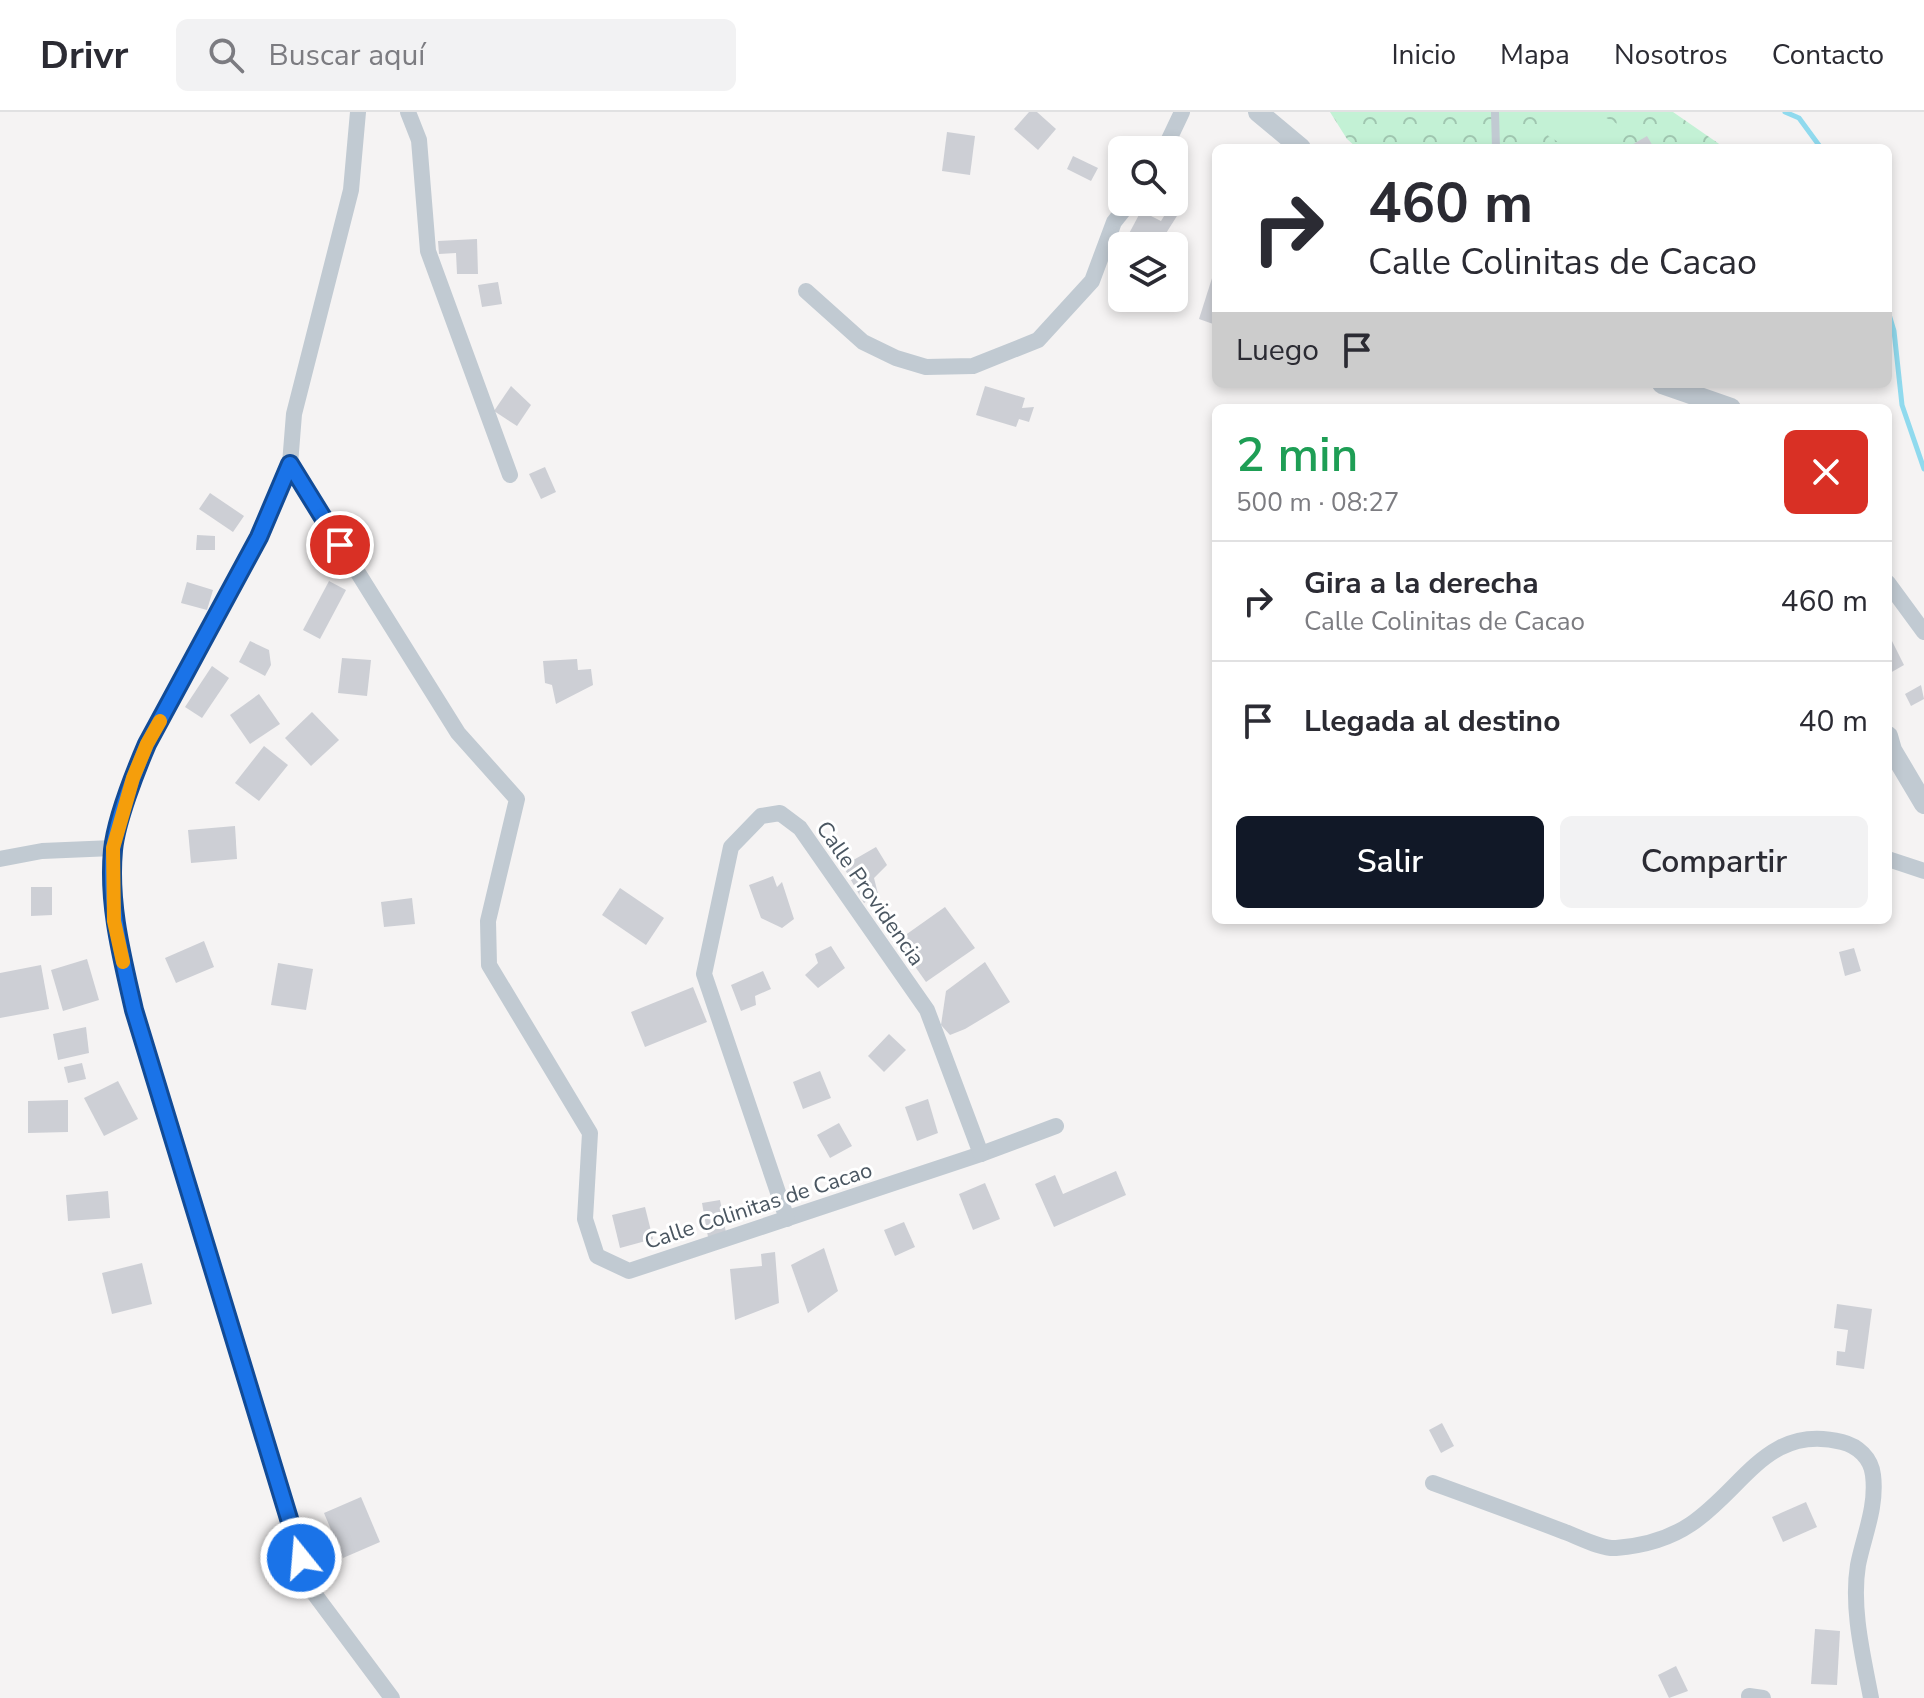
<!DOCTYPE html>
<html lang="es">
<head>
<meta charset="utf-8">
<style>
  :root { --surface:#fff; --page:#f2f2f3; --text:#2b2b33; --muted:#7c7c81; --line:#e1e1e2; --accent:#111827 }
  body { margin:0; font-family:"Nunito Sans",sans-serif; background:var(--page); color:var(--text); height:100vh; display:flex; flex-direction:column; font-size:30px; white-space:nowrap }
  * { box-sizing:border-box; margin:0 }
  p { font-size:26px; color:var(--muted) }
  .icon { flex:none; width:44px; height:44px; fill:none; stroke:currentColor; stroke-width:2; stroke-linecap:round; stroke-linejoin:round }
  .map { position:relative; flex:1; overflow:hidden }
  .panel { position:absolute; left:1212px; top:292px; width:680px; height:520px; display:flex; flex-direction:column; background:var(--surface); border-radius:12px; box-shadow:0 4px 12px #0003 }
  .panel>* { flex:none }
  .hud { position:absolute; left:1212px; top:32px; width:680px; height:244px; border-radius:12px; box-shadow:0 4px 12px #0003; background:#fff; color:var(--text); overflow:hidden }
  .fabs { position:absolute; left:1108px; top:24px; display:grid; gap:16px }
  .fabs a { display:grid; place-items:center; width:80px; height:80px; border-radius:12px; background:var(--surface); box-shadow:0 4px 12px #0003; font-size:40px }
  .pin { position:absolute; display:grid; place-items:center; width:68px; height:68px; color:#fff; margin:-34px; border:4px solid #fff; border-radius:50%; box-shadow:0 2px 8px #0007 }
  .me { position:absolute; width:88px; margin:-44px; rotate:343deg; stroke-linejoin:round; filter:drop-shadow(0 0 6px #0008) }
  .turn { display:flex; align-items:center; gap:28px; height:168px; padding:0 24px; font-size:36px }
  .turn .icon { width:104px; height:104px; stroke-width:2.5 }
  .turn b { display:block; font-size:56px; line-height:68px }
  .then { display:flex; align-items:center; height:76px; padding:0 24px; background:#0003; gap:16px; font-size:30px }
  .round { display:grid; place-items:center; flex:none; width:84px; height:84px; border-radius:12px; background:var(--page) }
  .head { display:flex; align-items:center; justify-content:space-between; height:136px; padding:0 24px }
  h1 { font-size:48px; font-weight:600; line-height:60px; color:#1e9e55 }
  .action { display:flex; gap:16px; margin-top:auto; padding:16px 24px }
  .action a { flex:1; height:92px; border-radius:12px; background:var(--accent); color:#fff; font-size:32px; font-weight:600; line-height:92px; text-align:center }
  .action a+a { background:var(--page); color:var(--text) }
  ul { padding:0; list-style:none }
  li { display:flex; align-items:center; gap:24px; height:120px; padding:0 24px; border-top:2px solid var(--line) }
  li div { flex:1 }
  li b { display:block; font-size:30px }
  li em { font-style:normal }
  header { display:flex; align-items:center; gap:48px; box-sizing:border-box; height:112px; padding:0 40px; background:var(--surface); border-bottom:2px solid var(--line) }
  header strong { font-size:38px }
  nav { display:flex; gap:44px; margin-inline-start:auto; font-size:28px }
  .search { width:560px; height:72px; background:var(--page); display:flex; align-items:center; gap:20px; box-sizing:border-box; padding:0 28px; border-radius:12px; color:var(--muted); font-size:30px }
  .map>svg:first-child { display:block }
  .park { fill:url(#park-crowns) }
  .pitch { fill:#c3f1d5 }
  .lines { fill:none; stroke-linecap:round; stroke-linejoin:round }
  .stream { stroke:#90daee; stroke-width:5 }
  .building { fill:#cdcfd5 }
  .service { stroke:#c1cad2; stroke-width:8 }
  .minor { stroke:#c1cad2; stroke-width:16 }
  .tertiary { stroke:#c1cad2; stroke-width:20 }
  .route-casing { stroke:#114b97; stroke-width:20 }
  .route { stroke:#1a73e8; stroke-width:14 }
  .slow { stroke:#f59e0b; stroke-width:14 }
  .labels { text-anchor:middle; stroke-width:6; stroke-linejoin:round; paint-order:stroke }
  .street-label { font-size:22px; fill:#4a5661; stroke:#fff }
</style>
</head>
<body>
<header>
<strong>Drivr</strong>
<div class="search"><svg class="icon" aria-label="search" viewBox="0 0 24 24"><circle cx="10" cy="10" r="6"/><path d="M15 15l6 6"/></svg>Buscar aquí</div>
<nav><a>Inicio</a><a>Mapa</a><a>Nosotros</a><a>Contacto</a></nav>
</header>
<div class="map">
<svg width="1924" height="1586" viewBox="0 0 1924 1586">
  <defs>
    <pattern id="park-crowns" width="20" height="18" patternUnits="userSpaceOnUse" patternTransform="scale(2)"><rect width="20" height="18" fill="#c3f1d5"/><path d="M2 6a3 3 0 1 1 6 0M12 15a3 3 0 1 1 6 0" fill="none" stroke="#a0c6b0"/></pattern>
  </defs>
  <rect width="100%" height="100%" fill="#f5f3f3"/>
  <path class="park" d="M1330 0H1673L1725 36H1357L1347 27Z"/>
  <path class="pitch" d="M1560 0H1595L1629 18 1618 36H1569L1548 24Z"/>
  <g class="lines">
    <g class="stream">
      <path d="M1785 0 1799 6 1821 36"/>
      <path d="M1888 199 1894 219 1902 293 1924 357"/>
    </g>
  </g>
  <g class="building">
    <path d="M1029 0H1037L1056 17 1038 38 1014 17Z"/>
    <path d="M947 20 975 24 970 63 942 59Z"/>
    <path d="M1647 24 1654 36H1631L1630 34Z"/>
    <path d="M1073 44 1098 56 1091 69 1067 57Z"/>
    <path d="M1122 49V77L1108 65Z"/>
    <path d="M1174 80 1187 88 1158 134H1130L1124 131 1141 99 1161 109 1169 96 1160 93 1162 90H1174Z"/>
    <path d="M477 127 478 162H457L456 141 439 142 438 129Z"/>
    <path d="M1213 163 1216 164V213L1199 207Z"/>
    <path d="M498 170 502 192 482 195 478 173Z"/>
    <path d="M511 274 531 293 517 314 494 299Z"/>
    <path d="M985 274 1025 286 1022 296 1034 295 1029 310 1019 307 1016 315 976 303Z"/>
    <path d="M545 355 556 380 541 387 529 362Z"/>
    <path d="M210 381 244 404 233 420 199 397Z"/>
    <path d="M197 423 215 424V438H196Z"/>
    <path d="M329 469 346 478 320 527 303 518Z"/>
    <path d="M187 470 213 478 207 498 181 491Z"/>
    <path d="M250 529 269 538 271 553 265 564 239 550Z"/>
    <path d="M1892 529 1904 553 1890 561 1888 531Z"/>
    <path d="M342 546 371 548 367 584 338 581Z"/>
    <path d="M577 547 578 558 591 557 593 573 556 592 552 573 545 571 543 549Z"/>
    <path d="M212 554 229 566 202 606 185 595Z"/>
    <path d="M1921 573 1924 587 1911 594 1905 582Z"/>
    <path d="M259 582 280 612 250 632 230 603Z"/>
    <path d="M312 600 339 628 311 654 285 626Z"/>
    <path d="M264 634 288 653 259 689 235 671Z"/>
    <path d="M235 714 237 747 191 751 188 718Z"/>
    <path d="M876 735 887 753 874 766 878 782 864 791 843 754Z"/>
    <path d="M773 764 777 775 782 770 794 807 782 816 761 806 749 773Z"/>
    <path d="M31 775H52V803L31 804Z"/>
    <path d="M620 776 664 806 646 833 602 803Z"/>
    <path d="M412 786 415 812 384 815 381 790Z"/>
    <path d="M945 795 975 836 926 870 897 829Z"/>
    <path d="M204 829 214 855 176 871 165 846Z"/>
    <path d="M831 834 845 856 818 876 805 863 818 851 815 842Z"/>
    <path d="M1854 836 1861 859 1845 864 1839 840Z"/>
    <path d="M87 847 99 888 63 899 51 858Z"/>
    <path d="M985 850 1010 890 965 917 950 923 941 913 946 879Z"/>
    <path d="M278 851 313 857 306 898 271 893Z"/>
    <path d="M41 853 49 897 0 906V861Z"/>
    <path d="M763 859 771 877 755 884 756 893 741 899 731 873Z"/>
    <path d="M693 875 707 910 645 935 631 900Z"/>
    <path d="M86 915 89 941 58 948 53 922Z"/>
    <path d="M889 922 906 938 884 960 868 944Z"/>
    <path d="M82 951 86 967 68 971 64 955Z"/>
    <path d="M820 959 831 986 803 997 793 970Z"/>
    <path d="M118 969 138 1007 104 1024 84 986Z"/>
    <path d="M928 987 938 1021 917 1029 905 995Z"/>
    <path d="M68 988V1020L28 1021V989Z"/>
    <path d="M839 1011 852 1034 830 1046 817 1023Z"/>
    <path d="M1116 1059 1126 1083 1054 1115 1035 1072 1055 1063 1063 1082Z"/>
    <path d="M985 1071 1000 1107 973 1118 959 1082Z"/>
    <path d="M108 1079 110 1106 68 1109 66 1083Z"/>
    <path d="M720 1088 726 1121 708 1125 702 1091Z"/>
    <path d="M645 1095 653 1127 620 1136 612 1103Z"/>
    <path d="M904 1110 915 1135 895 1144 884 1118Z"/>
    <path d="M824 1136 838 1179 808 1201 791 1153Z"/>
    <path d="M775 1140 779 1191 735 1208 730 1157 762 1154 761 1142Z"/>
    <path d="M142 1151 152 1192 112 1202 102 1161Z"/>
    <path d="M1837 1192 1872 1197 1864 1257 1836 1253 1837 1239 1845 1240 1848 1218 1834 1216Z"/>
    <path d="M1442 1311 1454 1334 1441 1341 1429 1318Z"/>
    <path d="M361 1385 380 1430 343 1446 324 1401Z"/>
    <path d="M1806 1390 1817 1415 1783 1430 1772 1405Z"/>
    <path d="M1815 1517 1840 1519 1837 1573 1811 1572Z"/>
    <path d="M1676 1554 1688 1579 1669 1586 1658 1563Z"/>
  </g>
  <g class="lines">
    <path class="service" d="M1495 0 1496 36"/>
    <g class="minor">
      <path d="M358 0 351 78 294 302 290 352 259 425 147 632C135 661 116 707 113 738 108 793 122 845 134 898L310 1476 392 1586"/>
      <path d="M408 0 419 28 428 139 510 363"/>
      <path d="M1164 38 1182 0"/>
      <path d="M806 179 863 230 896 246 926 255 973 254 1038 228 1092 169 1114 110 1130 90"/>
      <path d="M290 352 458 621 517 687 488 809 489 853 590 1021 585 1107 597 1144 629 1159 981 1042 1056 1014"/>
      <path d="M1888 471 1924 520"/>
      <path d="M0 747 42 739 113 736"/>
      <path d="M1888 747 1924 759"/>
      <path d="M787 1107 704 862 731 735 761 704 780 701 800 716 927 898 981 1042"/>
      <path d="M1433 1371C1477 1387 1521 1403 1565 1420 1579 1425 1601 1437 1616 1436 1642 1434 1669 1427 1691 1412 1744 1376 1768 1311 1842 1330 1858 1334 1871 1346 1873 1363 1877 1395 1864 1423 1858 1453 1851 1496 1863 1544 1871 1586"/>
      <path d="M1749 1584 1763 1586"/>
    </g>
    <g class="tertiary">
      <path d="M1258 0 1301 36"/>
      <path d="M1662 272 1731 296"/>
      <path d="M1888 624 1892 638 1924 692"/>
    </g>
  </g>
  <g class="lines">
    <g class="route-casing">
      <path id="route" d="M301 1446 134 898C122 845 108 793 113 738 116 709 135 660 147 632L259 425 290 352 340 433"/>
    </g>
    <use href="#route" class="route"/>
    <path class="slow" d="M123 850 114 809 113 736 133 666 147 632 160 609"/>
  </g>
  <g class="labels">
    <g class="street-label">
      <text transform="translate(871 781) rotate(55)" y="8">Calle Providencia</text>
      <text transform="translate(758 1093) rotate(-18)" y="8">Calle Colinitas de Cacao</text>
    </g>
  </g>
</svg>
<div class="fabs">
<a><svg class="icon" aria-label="search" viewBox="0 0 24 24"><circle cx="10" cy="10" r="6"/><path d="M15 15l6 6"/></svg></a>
<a><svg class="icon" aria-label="layers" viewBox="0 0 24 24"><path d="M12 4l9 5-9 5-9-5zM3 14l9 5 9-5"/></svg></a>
</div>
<div class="pin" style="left:340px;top:433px;background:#d93025"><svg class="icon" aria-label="arrive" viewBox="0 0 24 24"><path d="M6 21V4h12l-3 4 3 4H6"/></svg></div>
<svg class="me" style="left:301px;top:1446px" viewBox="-20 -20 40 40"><circle r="17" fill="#1a73e8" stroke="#fff" stroke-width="3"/><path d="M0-11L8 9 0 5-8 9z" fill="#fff"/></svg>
<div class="hud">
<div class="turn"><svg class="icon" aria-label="right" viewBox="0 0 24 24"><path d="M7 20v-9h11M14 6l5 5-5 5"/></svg><div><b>460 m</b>Calle Colinitas de Cacao</div></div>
<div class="then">Luego<svg class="icon" aria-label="arrive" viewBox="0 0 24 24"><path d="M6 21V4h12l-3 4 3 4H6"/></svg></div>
</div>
<section class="panel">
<div class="head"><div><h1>2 min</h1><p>500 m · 08:27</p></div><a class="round" style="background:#d93025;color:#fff"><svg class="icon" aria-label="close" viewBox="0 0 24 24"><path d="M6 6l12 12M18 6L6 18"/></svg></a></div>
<ul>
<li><svg class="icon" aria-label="right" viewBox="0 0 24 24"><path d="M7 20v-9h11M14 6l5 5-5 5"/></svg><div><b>Gira a la derecha</b><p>Calle Colinitas de Cacao</p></div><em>460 m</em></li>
<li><svg class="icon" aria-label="arrive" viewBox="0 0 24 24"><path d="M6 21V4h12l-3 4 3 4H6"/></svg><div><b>Llegada al destino</b></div><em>40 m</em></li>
</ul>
<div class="action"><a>Salir</a><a>Compartir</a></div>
</section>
</div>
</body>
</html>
